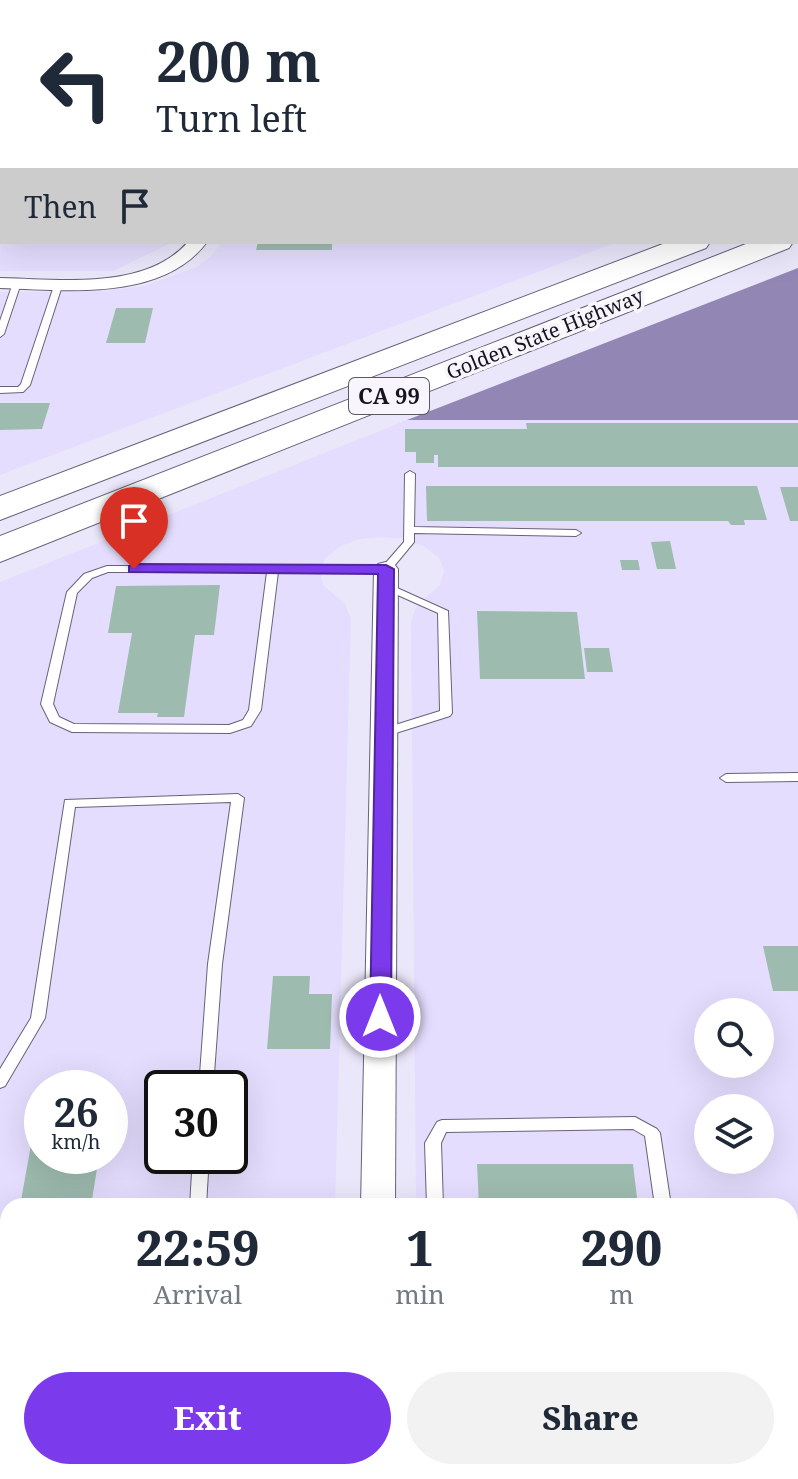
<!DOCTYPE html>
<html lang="en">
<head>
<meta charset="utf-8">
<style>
  :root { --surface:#fff; --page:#f2f2f3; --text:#1f2937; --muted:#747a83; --accent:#7c3aed }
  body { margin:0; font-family:"Noto Serif",serif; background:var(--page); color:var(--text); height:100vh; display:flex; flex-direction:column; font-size:30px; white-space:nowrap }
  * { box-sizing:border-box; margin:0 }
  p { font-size:26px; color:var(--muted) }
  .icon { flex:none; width:44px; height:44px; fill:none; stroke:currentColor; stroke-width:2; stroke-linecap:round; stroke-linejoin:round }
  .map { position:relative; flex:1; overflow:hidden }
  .sheet { position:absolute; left:0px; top:1198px; width:798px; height:282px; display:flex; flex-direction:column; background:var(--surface); border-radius:24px 24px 0 0; box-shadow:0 8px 32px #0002 }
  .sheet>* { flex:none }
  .hud { position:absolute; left:0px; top:0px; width:798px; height:244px; box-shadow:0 8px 32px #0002; background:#fff; color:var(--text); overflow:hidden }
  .fabs { position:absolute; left:694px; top:998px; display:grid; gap:16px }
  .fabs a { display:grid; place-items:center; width:80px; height:80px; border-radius:50%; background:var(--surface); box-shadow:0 8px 32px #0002; font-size:40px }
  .speed { position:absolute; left:24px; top:1070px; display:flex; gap:16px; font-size:40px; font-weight:700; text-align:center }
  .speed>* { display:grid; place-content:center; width:104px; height:104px; border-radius:50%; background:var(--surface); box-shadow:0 8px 32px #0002; line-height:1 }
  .speed small { font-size:20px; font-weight:400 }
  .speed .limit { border:4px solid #111; border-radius:12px; background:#fff; color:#111 }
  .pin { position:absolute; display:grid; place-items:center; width:68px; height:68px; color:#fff; margin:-82px -34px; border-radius:50% 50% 50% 0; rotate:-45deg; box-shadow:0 0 8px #0007 }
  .pin .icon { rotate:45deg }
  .me { position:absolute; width:88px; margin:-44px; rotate:0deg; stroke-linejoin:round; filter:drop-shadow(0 0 6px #0008) }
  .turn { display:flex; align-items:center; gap:28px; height:168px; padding:0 24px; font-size:36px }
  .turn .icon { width:104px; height:104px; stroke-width:2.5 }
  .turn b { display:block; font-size:56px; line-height:68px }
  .then { display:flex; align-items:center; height:76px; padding:0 24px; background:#0003; gap:16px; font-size:30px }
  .eta { display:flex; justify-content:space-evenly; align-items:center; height:136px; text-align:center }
  .eta b { font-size:48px; font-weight:800; line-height:56px }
  .cta { display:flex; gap:16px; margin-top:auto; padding:16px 24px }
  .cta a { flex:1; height:92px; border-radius:48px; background:var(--accent); color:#fff; font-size:32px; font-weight:800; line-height:92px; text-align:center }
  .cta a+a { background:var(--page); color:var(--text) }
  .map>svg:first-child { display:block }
  .built { fill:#e5ddfe; fill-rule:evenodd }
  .water { fill:#9186b4 }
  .building { fill:#9ebbaf }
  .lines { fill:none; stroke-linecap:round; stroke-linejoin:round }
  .lane-casing { stroke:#686279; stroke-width:2 }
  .street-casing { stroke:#686279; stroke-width:2 }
  .primary-casing { stroke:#686279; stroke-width:2 }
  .highway-casing { stroke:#686279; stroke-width:2 }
  .lane { fill:#fff; fill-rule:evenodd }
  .street { fill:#fff; fill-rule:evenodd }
  .primary { fill:#fff; fill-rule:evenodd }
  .highway { fill:#fff; fill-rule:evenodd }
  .route { fill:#7c3aed; stroke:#51269a; stroke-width:2 }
  .labels { text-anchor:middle; stroke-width:7; stroke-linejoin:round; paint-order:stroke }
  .far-street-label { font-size:20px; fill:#16141d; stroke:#f8f6fc }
  .shield { fill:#f8f6fc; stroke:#5a5860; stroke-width:2 }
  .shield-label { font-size:22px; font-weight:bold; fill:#16141d }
</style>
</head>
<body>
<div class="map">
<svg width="798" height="1479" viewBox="0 0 798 1479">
  <rect width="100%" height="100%" fill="#ebe7fb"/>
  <g class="built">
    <path d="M357 0H798V44L796 2H350Z"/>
    <path d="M2 98V242L171 243 113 271H0Z"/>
    <path d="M222 242H617L0 475V292L104 291 144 286 197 267 210 257Z"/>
    <path d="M407 420H798V1320H790V1206H416L411 621 417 605 440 585 444 571 439 558 425 547 406 539 382 537 360 539 341 546 326 557 320 570 323 585 345 604 351 618 335 1206H8V1318H0V582ZM708 1012H760V1064H708ZM42 1088H110V1156H42ZM162 1088H230V1156H162ZM708 1108H760V1160H708Z"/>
    <path d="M0 1411 8 1412V1472H790V1435L798 1442V1479H0Z"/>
  </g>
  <path class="water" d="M798 268V420H407Z"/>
  <g class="building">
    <path d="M258 242H332V250H256Z"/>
    <path d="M116 308H153L145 343H106Z"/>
    <path d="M0 403H50L42 429 0 430Z"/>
    <path d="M526 423H798V467H438V455H434V463H416V452H405V429H527Z"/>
    <path d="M426 486H757L767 520H744L745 525H731L728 521H427Z"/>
    <path d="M780 487H798V521H790Z"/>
    <path d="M670 541 676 569H657L651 542Z"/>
    <path d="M620 560H638L640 570H622Z"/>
    <path d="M220 585 214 635H195L184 717H157L158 713H118L132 633H108L116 586Z"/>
    <path d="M477 611 577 612 585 679H480Z"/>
    <path d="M584 648H609L613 672H587Z"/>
    <path d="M763 946H798V991H773Z"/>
    <path d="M273 976H310L309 994H332L330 1049H267Z"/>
    <path d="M40 1095 42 1156H99L91 1206H20Z"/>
    <path d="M477 1164H633L638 1206H479Z"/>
  </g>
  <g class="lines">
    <g class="lane-casing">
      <g id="lane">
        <path d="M56 0H67L63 2H52Z"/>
        <path d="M562 0H570L572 2H564Z"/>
        <path d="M578 0H585L584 2H577Z"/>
        <rect x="796" y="11" width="2" height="4"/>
        <path d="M2 12V16L0 17V13Z"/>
        <rect x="796" y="32" width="2" height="4"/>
        <rect x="796" y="59" width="2" height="8"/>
        <rect x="0" y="120" width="2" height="5"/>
        <rect x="0" y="165" width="2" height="4"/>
        <rect x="0" y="229" width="2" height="4"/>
        <path d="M17 280 21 283 4 334 0 337V321L13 283Z"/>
        <path d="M59 280 63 283 30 385 23 392 0 393V387H18L21 384 55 283Z"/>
        <path d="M410 471 415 474 414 527 576 530 581 533 576 536 414 533V542L390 571 278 572 261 710 251 726 230 733 72 732 50 722 41 704 67 592 84 574 107 566H383L404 542 405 474ZM108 572H267L249 710 243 720 229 725 74 724 59 717 53 704 77 593 92 578Z"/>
        <path d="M386 583 448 611 452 713 450 716 383 737 377 733 379 730 440 711 438 613 382 588 381 586Z"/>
        <path d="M798 773V781L726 782 720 778 726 774Z"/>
        <path d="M238 794 244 798 222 964 213 1088H199L208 964 231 802 75 807 45 1018 5 1086 0 1088V1069L31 1018 65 800Z"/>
        <path d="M635 1117 657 1129 660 1133 671 1206H655L645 1136 633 1129 446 1132 441 1143 443 1206H427L425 1143 437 1122 442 1120Z"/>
        <path d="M193 1156H209L206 1206H190Z"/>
        <rect x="0" y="1283" width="8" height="14"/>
        <path d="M24 1472H42L40 1479H22Z"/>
        <path d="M273 1472H291L290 1479H272Z"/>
        <rect x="386" y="1472" width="18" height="7"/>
      </g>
    </g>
    <g class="street-casing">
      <g id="street">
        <rect x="0" y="47" width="2" height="8"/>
        <rect x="796" y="47" width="2" height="8"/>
        <path d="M188 242H207C162 302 66 290 0 288V278C60 279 145 291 188 242Z"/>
        <path d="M386 562 394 564 398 569 395 1206H361L374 569 378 564Z"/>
        <rect x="790" y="1354" width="8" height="34"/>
        <rect x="0" y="1359" width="8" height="34"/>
      </g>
    </g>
    <g class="primary-casing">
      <path id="primary" d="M0 53 2 54 0 73Z"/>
    </g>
    <g class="highway-casing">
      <g id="highway">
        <rect x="796" y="195" width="2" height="18"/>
        <path d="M668 242H710L706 248 0 520V496Z"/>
        <path d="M751 242H793L789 248 0 562V536Z"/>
      </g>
    </g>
    <use href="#lane" class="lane"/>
    <use href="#street" class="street"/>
    <use href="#primary" class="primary"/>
    <use href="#highway" class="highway"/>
  </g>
  <path class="route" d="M134 564 386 565 394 569 391 1017 388 1023H373L370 1017 378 574 129 572V566Z"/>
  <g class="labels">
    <g class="far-street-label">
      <text transform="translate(545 334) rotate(-22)" y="7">Golden State Highway</text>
    </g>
    <rect class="shield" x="349" y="378" width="80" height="36" rx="6"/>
    <g class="shield-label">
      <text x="389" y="404">CA 99</text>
    </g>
  </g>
</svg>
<div class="fabs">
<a><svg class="icon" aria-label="search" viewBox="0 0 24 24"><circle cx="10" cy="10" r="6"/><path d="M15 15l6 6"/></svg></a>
<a><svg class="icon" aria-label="layers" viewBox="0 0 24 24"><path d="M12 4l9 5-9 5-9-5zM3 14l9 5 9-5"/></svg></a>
</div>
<div class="speed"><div>26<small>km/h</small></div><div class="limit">30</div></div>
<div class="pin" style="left:134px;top:569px;background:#d93025"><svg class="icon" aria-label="arrive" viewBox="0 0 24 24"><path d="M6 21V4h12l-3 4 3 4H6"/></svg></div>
<svg class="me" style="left:380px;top:1017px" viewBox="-20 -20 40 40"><circle r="17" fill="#7c3aed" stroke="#fff" stroke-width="3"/><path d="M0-11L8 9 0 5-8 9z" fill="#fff"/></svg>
<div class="hud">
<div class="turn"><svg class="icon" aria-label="left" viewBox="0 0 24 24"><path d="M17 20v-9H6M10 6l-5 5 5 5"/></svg><div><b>200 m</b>Turn left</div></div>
<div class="then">Then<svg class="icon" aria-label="arrive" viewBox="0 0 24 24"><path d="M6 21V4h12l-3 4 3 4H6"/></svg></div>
</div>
<section class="sheet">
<div class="eta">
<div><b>22:59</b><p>Arrival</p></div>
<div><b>1</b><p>min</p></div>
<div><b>290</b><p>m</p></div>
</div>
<div class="cta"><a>Exit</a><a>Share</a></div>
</section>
</div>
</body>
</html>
